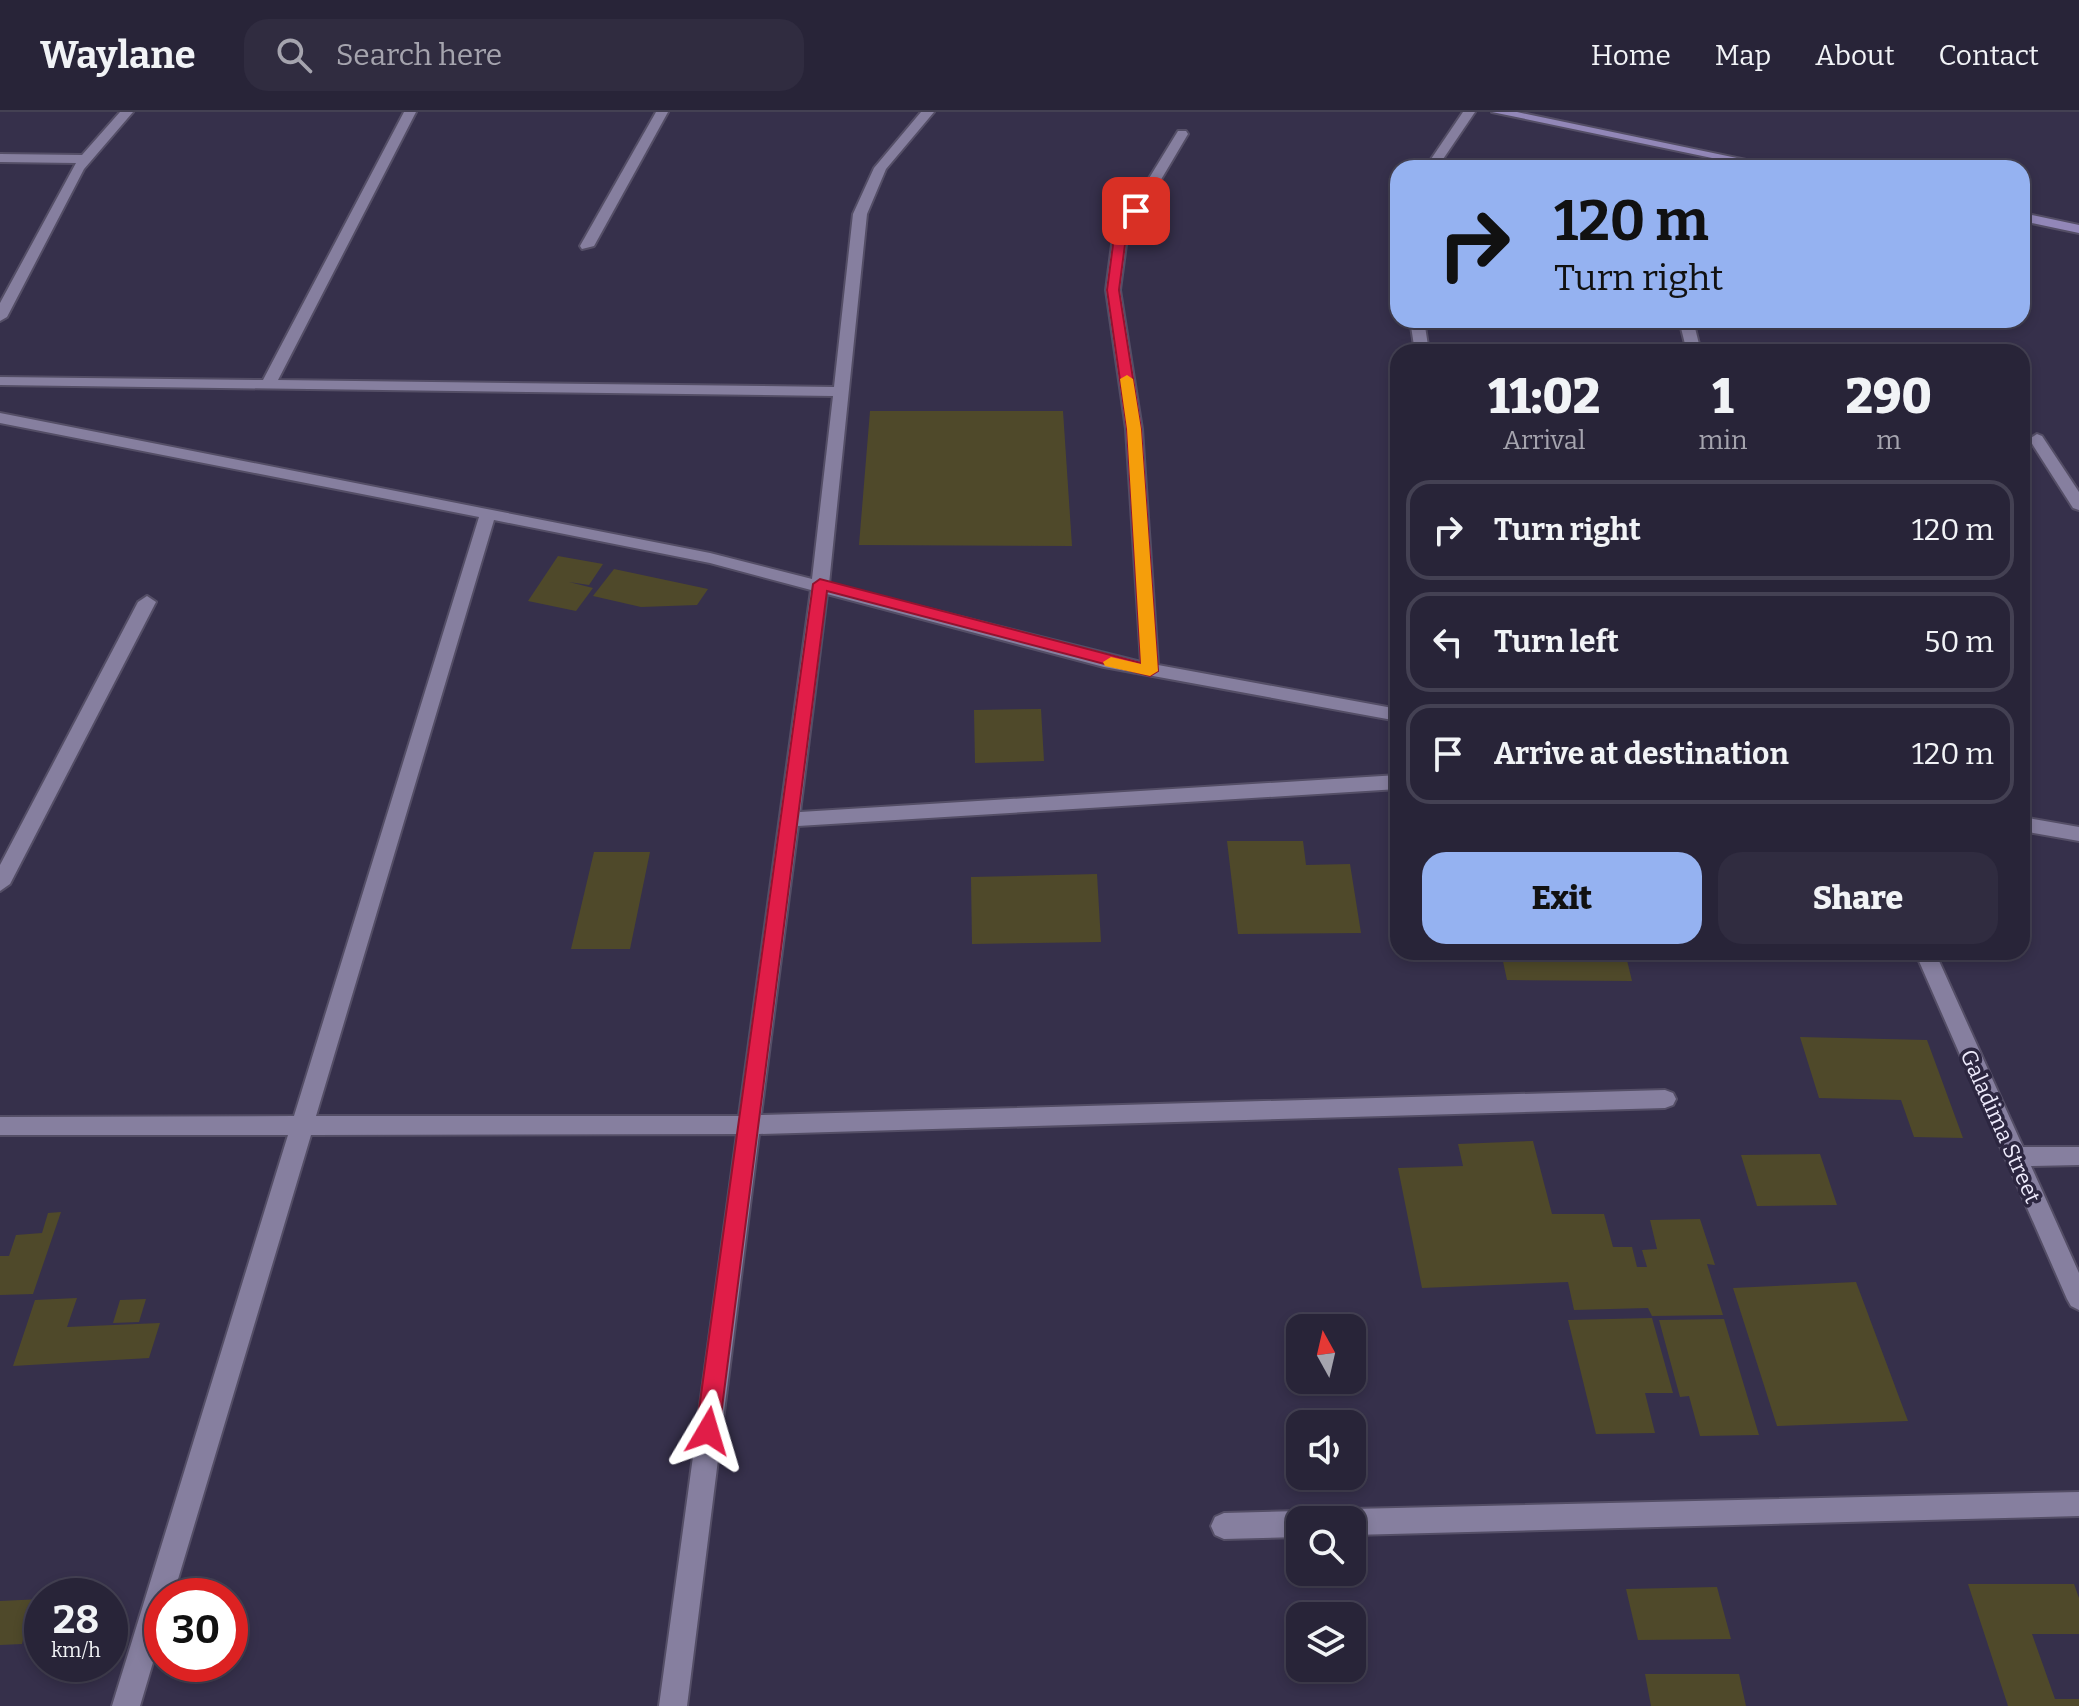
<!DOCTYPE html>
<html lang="en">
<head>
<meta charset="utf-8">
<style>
  :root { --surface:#282438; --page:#302c40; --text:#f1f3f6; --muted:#a5a4ae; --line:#444153; --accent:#95b2f1 }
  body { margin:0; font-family:Bitter,serif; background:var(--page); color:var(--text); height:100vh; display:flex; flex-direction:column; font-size:30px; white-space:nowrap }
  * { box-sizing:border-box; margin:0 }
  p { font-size:26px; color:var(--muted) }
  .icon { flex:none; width:44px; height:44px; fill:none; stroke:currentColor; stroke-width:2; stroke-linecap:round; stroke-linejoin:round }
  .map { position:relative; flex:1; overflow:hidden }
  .details { position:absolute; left:1390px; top:232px; width:640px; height:616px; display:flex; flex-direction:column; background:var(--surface); border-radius:24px; box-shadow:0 4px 12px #0003,0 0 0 2px var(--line) }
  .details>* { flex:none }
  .hud { position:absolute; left:1390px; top:48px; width:640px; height:168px; border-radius:24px; box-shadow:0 4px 12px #0003,0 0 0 2px var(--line); background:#95b2f1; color:#111; overflow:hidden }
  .needle { width:52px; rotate:352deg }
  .buttons { position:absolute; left:1286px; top:1202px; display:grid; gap:16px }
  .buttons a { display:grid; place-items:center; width:80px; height:80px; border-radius:16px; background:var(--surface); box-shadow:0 4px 12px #0003,0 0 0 2px var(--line); font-size:40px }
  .speed { position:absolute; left:24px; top:1466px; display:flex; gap:16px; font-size:40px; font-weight:700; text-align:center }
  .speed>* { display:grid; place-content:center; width:104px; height:104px; border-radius:50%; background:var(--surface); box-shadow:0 4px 12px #0003,0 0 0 2px var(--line); line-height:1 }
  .speed small { font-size:20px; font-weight:400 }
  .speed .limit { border:12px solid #d22; background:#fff; color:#111 }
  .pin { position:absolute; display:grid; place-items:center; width:68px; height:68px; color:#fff; margin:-34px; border-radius:16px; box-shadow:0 4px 12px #0006 }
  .me { position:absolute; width:88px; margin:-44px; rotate:7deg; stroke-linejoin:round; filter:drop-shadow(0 0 6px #0008) }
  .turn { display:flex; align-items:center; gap:28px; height:168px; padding:0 32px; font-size:36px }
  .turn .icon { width:104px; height:104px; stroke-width:2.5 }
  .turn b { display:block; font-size:56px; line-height:68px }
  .eta { display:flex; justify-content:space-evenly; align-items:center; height:136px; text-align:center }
  .eta b { font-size:48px; font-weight:800; line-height:56px }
  .action { display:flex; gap:16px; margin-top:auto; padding:16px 32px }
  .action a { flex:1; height:92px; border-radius:24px; background:var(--accent); color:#111; font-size:32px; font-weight:800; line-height:92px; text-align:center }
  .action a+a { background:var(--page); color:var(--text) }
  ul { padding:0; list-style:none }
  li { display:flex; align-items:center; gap:24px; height:100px; margin:0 16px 12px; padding:0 16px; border:4px solid var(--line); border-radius:24px }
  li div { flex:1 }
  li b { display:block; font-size:30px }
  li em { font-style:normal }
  header { display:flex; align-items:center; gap:48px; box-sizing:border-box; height:112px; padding:0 40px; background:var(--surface); border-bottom:2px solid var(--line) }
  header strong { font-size:38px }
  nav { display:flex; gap:44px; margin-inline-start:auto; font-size:28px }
  .search { width:560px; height:72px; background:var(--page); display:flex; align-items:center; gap:20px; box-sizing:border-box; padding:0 28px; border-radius:24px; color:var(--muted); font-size:30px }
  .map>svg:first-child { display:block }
  .building { fill:#4f492a }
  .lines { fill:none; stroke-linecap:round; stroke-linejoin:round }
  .street-casing { stroke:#544e66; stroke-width:4 }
  .secondary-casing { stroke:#544e66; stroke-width:4 }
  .street { fill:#867f9f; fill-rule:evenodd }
  .secondary { fill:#9287b8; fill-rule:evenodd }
  .route { fill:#e11d48; stroke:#92132f; stroke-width:2 }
  .slow { fill:#f59e0b }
  .labels { text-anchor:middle; stroke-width:7; stroke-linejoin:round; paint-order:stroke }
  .street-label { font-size:22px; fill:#eeebfc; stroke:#2c2640 }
</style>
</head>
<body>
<header>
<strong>Waylane</strong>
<div class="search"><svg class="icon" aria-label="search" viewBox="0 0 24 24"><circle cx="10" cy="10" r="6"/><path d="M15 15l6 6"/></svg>Search here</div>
<nav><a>Home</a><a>Map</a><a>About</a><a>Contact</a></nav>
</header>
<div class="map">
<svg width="2079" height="1594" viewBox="0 0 2079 1594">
  <rect width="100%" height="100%" fill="#36304b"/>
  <g class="building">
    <path d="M870 299H1063L1072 434 859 433Z"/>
    <path d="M558 444 603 452 589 473 569 470 593 476 576 499 528 489Z"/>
    <path d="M614 457 708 477 697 493 641 495 593 484Z"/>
    <path d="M1041 597 1044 649 975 651 974 598Z"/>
    <path d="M1227 729H1303L1306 753 1350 752 1361 821 1238 822Z"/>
    <path d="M594 740H650L630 837H571Z"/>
    <path d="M1097 762 1101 830 972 832 971 765Z"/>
    <path d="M1501 840H1625L1632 869 1507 868Z"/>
    <path d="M1800 925 1927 928 1963 1026 1914 1025 1901 988 1819 986Z"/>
    <path d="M1533 1029 1552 1102H1604L1613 1135H1632L1637 1155H1647L1642 1138 1657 1137 1650 1108 1700 1107 1715 1153 1707 1152 1723 1203 1652 1204 1648 1196 1574 1198 1568 1170 1422 1176 1398 1056 1463 1054 1458 1032Z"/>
    <path d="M1820 1042 1837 1093 1757 1094 1741 1043Z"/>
    <path d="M61 1100 33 1182 0 1183V1144H9L16 1123 42 1121 48 1101Z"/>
    <path d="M1856 1170 1908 1309 1777 1314 1733 1176Z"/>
    <path d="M77 1186 67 1215 160 1211 149 1246 13 1254 35 1188Z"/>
    <path d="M146 1187 139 1210 113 1211 120 1188Z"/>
    <path d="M1652 1206 1673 1281H1645L1655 1321 1596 1322 1568 1208Z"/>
    <path d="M1724 1207 1759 1323 1700 1324 1689 1284 1680 1285 1659 1208Z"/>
    <path d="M1968 1472H2074L2079 1486V1522H2032L2055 1587H2079V1594H2008Z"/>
    <path d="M1717 1475 1731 1527 1638 1528 1626 1477Z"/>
    <path d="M42 1487V1522L24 1523 22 1532 0 1533V1489Z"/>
    <path d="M1645 1562H1739L1746 1594H1651Z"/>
  </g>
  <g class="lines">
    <g class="street-casing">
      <g id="street">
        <path d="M120 0H133L84 57 7 205 0 209V191L76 51 0 50V42L82 43Z"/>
        <path d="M404 0H416L278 268 834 275 853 102 874 56 921 0H934L886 57 867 102 829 472 1141 550 1126 317 1106 178 1113 125 1178 19H1186L1188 22 1127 125 1120 178 1142 317 1158 553 1398 597V609L1104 555 827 482 800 700 1398 663V677L798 714 761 1003 1665 978 1673 981 1676 987 1673 993 1665 996 759 1022 687 1594H659L737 1022 311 1023 173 1484H162V1520L140 1594H112L288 1023H0V1005L294 1004 479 405 0 311V301L710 441 812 467 833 284 0 273V265L263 268ZM494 408 710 451 811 478 739 1004H316Z"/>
        <path d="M656 0H668L594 134 582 137 580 134Z"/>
        <path d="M1463 0H1475L1437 56H1425Z"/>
        <path d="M1410 208H1424L1429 240H1415Z"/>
        <path d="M1679 208H1693L1701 240H1687Z"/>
        <path d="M2037 322 2042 324 2079 380V398L2073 396 2029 327Z"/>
        <path d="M147 484 156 490 10 772 0 779V753L138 490Z"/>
        <path d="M2022 705 2079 715V729L2022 719Z"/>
        <path d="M1915 840H1935L2023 1035H2079V1053L2031 1054 2079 1161V1198L2071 1194 2067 1187Z"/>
        <path d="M2079 1380V1404L1352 1423V1408H1340L1343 1401 1352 1397Z"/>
        <path d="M1300 1399 1309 1403 1311 1408H1300V1425L1224 1427 1215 1423 1211 1414 1215 1405 1224 1401Z"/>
      </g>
    </g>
    <g class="secondary-casing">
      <g id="secondary">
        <path d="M1492 0H1517L1785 56H1760Z"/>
        <path d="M2022 101 2079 113V121L2022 109Z"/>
      </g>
    </g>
    <use href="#street" class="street"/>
    <use href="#secondary" class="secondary"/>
  </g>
  <path class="route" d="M1136 95 1142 99 1126 125 1119 178 1141 317 1158 559 1150 564 827 479 719 1319 716 1326 708 1329 700 1326 696 1319 813 472 820 467 1141 551 1127 317 1107 178 1114 125 1131 96Z"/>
  <path class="slow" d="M1127 263 1133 267 1141 317 1158 559 1150 564 1105 554 1103 550 1111 545 1141 552 1127 317 1120 267Z"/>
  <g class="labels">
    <g class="street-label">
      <text transform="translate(2001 1014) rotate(66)" y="8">Galadima Street</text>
    </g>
  </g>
</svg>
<div class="buttons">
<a><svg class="needle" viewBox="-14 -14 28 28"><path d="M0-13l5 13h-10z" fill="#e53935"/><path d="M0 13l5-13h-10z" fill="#a5a4ae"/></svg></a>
<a><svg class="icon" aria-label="sound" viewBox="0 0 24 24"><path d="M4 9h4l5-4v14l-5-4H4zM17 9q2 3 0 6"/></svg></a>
<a><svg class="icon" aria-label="search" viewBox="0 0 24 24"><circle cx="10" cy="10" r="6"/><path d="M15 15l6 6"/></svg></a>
<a><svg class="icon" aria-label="layers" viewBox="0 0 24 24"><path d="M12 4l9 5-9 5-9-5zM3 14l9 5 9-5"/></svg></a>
</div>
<div class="speed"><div>28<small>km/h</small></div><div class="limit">30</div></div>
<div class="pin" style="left:1136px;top:99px;background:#d93025"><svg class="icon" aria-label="arrive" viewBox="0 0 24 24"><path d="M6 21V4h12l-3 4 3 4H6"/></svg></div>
<svg class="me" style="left:708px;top:1319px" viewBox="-20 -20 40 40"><path d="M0-17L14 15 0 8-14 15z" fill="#e11d48" stroke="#fff" stroke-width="4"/></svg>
<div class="hud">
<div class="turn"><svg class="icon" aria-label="right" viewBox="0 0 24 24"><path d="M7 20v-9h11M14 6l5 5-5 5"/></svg><div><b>120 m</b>Turn right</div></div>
</div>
<section class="details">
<div class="eta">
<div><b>11:02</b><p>Arrival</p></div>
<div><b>1</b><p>min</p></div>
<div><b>290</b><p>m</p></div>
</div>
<ul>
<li><svg class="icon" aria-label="right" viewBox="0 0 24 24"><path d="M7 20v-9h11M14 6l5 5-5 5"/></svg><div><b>Turn right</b></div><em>120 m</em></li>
<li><svg class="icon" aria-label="left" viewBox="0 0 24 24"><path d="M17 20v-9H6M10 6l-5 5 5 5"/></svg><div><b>Turn left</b></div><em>50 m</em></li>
<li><svg class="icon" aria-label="arrive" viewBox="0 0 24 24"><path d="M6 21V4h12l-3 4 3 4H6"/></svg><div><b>Arrive at destination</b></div><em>120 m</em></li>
</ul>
<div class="action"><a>Exit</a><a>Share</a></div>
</section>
</div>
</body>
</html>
